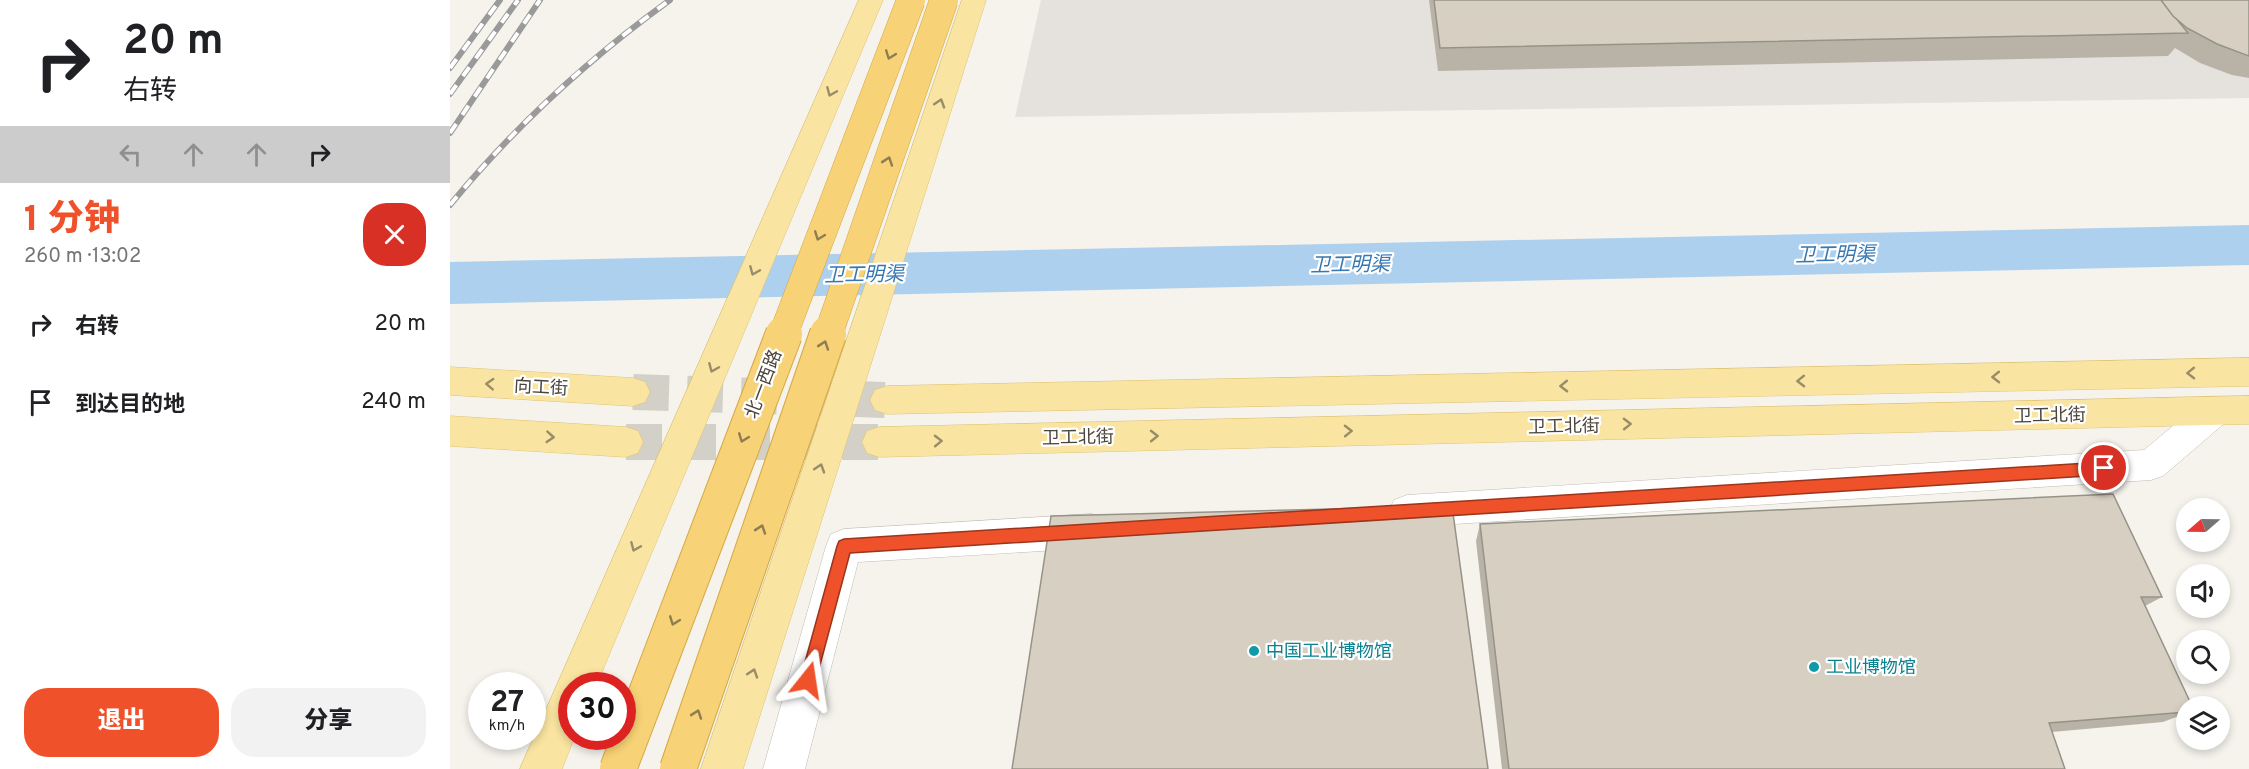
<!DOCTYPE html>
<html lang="zh">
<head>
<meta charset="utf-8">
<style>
  :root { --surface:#fff; --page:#f2f2f2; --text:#202124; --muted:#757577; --accent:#ef512a }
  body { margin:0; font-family:Overpass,"Noto Sans SC",sans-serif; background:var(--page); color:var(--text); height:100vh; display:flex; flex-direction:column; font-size:22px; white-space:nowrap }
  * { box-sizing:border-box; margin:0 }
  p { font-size:20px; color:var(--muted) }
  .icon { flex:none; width:33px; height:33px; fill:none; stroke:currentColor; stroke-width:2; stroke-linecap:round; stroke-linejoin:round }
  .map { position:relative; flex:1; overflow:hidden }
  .side { display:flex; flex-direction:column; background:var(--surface); width:450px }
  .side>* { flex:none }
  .guide { background:#fff; color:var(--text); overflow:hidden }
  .needle { width:39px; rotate:250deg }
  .fabs { position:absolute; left:1726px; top:498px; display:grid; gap:12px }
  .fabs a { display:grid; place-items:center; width:54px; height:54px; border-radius:50%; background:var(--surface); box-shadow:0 3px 9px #0003; font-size:30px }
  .speed { position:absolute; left:18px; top:672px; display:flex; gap:12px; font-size:30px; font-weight:700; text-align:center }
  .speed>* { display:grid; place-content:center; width:78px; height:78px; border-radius:50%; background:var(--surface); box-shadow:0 3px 9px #0003; line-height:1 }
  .speed small { font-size:15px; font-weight:400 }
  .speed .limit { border:9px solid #d22; background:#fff; color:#111 }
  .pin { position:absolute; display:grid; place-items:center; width:51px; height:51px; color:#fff; margin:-26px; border:3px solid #fff; border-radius:50%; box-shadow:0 2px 6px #0007 }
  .me { position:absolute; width:66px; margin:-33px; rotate:15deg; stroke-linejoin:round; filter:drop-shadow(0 0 4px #0008) }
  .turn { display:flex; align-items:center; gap:21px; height:126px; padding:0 24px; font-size:27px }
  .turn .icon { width:78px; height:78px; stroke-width:2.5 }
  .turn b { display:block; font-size:42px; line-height:51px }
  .lanes { display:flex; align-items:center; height:57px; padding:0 24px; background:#0003; justify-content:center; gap:30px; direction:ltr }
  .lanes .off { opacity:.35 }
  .round { display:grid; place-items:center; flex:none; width:63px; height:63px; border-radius:24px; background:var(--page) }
  .overview { display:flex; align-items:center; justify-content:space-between; height:102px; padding:0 24px }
  h1 { font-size:36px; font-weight:800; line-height:45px; color:var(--accent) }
  .primary-button { display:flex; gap:12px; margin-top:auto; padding:12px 24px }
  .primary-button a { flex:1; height:69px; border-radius:24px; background:var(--accent); color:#fff; font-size:24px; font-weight:800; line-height:69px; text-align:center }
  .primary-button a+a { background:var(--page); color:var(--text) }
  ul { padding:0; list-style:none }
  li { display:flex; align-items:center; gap:18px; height:78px; padding:0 24px }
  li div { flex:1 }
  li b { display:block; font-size:22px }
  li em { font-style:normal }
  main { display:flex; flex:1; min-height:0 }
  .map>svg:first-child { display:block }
  .industrial { fill:#e5e2dd }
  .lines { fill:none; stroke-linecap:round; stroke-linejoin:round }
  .river { fill:#add0ee; fill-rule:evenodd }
  .major-tunnel { stroke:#d3d0c8; stroke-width:36; stroke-dasharray:36 18; stroke-linecap:butt }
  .minor-casing { stroke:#c1bbaf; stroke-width:1 }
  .major-casing { stroke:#dfc371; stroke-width:1 }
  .minor { fill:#fff; fill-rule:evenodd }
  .major { fill:#f9e4a1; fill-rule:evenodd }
  .rail-casing { stroke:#9a9a9a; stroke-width:6 }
  .rail { stroke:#fff; stroke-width:4; stroke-dasharray:11; stroke-linecap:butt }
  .highway-bridge-far1-casing { stroke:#d6a845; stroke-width:29; stroke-linecap:butt }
  .highway-bridge-casing { stroke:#d6a845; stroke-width:38; stroke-linecap:butt }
  .highway-bridge-far1 { stroke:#f7d276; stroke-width:28 }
  .highway-bridge { stroke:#f7d276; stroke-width:36 }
  .wall { fill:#b9b3a7 }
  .building { fill:#d7d0c2; stroke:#969288; stroke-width:1.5 }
  .oneway { stroke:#8f7d52 }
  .oneway2 { stroke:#998c68 }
  .route { fill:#ef512a; stroke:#9b351b; stroke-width:1.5 }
  .culture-dot { fill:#0f9aa8; stroke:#fff; stroke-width:2 }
  .labels { text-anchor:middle; stroke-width:4.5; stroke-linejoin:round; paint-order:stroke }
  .street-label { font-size:18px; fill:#4a443a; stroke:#fff }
  .culture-label { font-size:18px; fill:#0d838f; stroke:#fff; text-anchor:start }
  .water-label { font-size:20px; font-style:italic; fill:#3778b2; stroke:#fff }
</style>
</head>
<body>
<main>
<section class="side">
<div class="guide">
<div class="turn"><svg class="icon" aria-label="right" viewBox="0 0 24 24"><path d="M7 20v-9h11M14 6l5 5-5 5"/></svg><div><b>20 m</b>右转</div></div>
<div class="lanes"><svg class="icon off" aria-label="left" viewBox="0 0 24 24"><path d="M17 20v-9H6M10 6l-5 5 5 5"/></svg><svg class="icon off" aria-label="ahead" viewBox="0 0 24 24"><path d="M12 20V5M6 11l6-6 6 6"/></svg><svg class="icon off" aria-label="ahead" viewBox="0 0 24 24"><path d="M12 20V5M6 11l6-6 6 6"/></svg><svg class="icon" aria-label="right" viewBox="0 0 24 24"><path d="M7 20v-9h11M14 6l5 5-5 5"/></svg></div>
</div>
<div class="overview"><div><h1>1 分钟</h1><p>260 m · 13:02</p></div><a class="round" style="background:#d93025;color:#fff"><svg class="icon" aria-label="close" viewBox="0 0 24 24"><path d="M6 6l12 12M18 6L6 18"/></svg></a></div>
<ul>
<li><svg class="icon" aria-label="right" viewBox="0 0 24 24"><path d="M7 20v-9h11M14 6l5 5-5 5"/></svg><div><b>右转</b></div><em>20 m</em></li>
<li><svg class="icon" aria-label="arrive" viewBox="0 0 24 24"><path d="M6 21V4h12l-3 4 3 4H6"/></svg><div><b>到达目的地</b></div><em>240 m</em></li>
</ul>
<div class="primary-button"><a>退出</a><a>分享</a></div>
</section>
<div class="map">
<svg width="1799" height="769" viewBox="0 0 1799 769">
  <rect width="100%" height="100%" fill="#f5f3ec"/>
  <path class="industrial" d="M591 0H1799V98L565 117Z"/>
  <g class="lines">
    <path class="river" d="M1799 225V265L0 304V262Z"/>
    <g class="major-tunnel">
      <path d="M183 392 437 400"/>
      <path d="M176 442H429"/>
    </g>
    <g class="minor-casing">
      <g id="minor">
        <path d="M1765 397 1777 401 1782 411 1777 421 1713 476 1701 480 957 527 944 522 939 511 944 500 957 495 1694 450 1753 401Z"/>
        <path d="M642 514 655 519 660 531 655 543 642 548 408 562 355 769H313L376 546 381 534 394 529Z"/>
      </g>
    </g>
    <g class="major-casing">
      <g id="major">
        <path d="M409 0H433L146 686H122V736H125L112 769H70Z"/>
        <path d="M512 0H536L293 769H251Z"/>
        <path d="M1799 358V386L437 414 425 410 420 400 425 390 437 386Z"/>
        <path d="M0 367 183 378 195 382 200 392 195 402 183 406 0 395Z"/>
        <path d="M1799 396V424L429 457 417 453 412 442 417 431 429 427Z"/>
        <path d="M0 416 176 427 188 431 193 442 188 453 176 457 0 446Z"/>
      </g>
    </g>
    <use href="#minor" class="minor"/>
    <use href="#major" class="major"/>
    <g class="rail-casing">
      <g id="rail">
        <path d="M0 68 50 0"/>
        <path d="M0 94 68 0"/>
        <path d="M0 133 90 0"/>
        <path d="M0 205C65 126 137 60 220 0"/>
      </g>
    </g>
    <use href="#rail" class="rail"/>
    <g class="highway-bridge-far1-casing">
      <g id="highway-bridge-far1">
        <path d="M333 335 461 0"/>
        <path d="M378 335 494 0"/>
      </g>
    </g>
    <g class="highway-bridge-casing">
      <g id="highway-bridge">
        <path d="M168 769 334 334"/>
        <path d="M228 769 378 334"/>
      </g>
    </g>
    <use href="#highway-bridge-far1" class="highway-bridge-far1"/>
    <use href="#highway-bridge" class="highway-bridge"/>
  </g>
  <g class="wall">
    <path d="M979 0H1799V78L1782 75 1750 63 1725 48 1718 56 988 71Z"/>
    <path d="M1030 524 1712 597 1695 606 1737 706V713L1713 722 1602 732 1615 769H1052L1026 541Z"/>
  </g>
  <g class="building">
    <path d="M984 0H1711L1738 33 990 48Z"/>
    <path d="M1711 0H1799V56L1767 44 1737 28 1723 16Z"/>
    <path d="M1663 494 1712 597H1691L1742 706H1737V712L1599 723 1615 769H1059L1030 524Z"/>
    <path d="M1002 506 1038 769H562L601 516Z"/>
  </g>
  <defs><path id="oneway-chevron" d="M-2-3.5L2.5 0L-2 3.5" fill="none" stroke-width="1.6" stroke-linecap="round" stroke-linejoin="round" transform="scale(1.5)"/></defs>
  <g class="oneway">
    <use href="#oneway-chevron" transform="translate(440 55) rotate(111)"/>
    <use href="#oneway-chevron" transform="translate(438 161) rotate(-71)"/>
    <use href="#oneway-chevron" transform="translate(369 236) rotate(111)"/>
    <use href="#oneway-chevron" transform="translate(374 345) rotate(-71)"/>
    <use href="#oneway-chevron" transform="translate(293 438) rotate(111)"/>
    <use href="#oneway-chevron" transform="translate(311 529) rotate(-71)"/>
    <use href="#oneway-chevron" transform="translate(224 621) rotate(111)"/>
    <use href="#oneway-chevron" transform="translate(247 714) rotate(-71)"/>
  </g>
  <g class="oneway2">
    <use href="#oneway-chevron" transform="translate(381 92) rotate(113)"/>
    <use href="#oneway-chevron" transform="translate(490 103) rotate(-72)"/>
    <use href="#oneway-chevron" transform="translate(304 271) rotate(113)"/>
    <use href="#oneway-chevron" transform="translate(263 368) rotate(113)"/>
    <use href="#oneway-chevron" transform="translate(1741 373) rotate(179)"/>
    <use href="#oneway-chevron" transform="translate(1546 377) rotate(179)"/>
    <use href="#oneway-chevron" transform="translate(1351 381) rotate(179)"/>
    <use href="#oneway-chevron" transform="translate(40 384) rotate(-177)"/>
    <use href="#oneway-chevron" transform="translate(1114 386) rotate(179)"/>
    <use href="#oneway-chevron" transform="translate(1177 424) rotate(-1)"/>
    <use href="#oneway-chevron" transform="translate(898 431) rotate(-1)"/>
    <use href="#oneway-chevron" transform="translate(704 436) rotate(-1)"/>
    <use href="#oneway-chevron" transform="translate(100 437) rotate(4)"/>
    <use href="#oneway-chevron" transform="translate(488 441) rotate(-1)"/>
    <use href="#oneway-chevron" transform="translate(370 468) rotate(-72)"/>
    <use href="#oneway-chevron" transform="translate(185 547) rotate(113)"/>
    <use href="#oneway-chevron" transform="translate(303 673) rotate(-72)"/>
  </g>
  <path class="route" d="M1654 462 1659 464 1661 468 1659 473 1654 475 400 553 366 680 364 686 358 688 352 686 350 680 387 546 389 541 394 539Z"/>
  <g class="culture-dot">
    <circle cx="804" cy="651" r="6"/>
    <circle cx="1364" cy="667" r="6"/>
  </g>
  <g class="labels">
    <g class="street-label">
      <text transform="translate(313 384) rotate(-69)" y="6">北一西路</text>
      <text transform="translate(91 387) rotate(3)" y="6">向工街</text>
      <text transform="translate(1600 415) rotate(-1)" y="6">卫工北街</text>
      <text transform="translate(1114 426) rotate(-1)" y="6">卫工北街</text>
      <text transform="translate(628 437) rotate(-1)" y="6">卫工北街</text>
    </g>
    <g class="culture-label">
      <text x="816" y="657">中国工业博物馆</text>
      <text x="1376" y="673">工业博物馆</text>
    </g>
    <g class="water-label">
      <text transform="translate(1385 254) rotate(-1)" y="7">卫工明渠</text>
      <text transform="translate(900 264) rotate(-1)" y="7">卫工明渠</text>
      <text transform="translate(414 274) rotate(-1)" y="7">卫工明渠</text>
    </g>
  </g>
</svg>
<div class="fabs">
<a><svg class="needle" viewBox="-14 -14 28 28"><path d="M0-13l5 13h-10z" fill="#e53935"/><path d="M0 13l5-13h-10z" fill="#757577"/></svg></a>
<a><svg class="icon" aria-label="sound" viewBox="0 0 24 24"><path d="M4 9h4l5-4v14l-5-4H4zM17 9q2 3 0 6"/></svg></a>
<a><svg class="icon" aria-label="search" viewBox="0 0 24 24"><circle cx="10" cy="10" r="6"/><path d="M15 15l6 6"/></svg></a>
<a><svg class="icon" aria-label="layers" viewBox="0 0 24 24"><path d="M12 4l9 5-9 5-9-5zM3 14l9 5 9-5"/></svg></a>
</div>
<div class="speed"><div>27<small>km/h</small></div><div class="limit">30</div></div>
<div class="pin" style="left:1654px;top:468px;background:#d93025"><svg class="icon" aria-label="arrive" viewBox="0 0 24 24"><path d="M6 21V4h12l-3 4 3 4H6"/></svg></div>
<svg class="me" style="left:358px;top:680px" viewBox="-20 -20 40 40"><path d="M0-17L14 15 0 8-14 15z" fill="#ef512a" stroke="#fff" stroke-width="4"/></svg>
</div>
</main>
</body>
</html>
